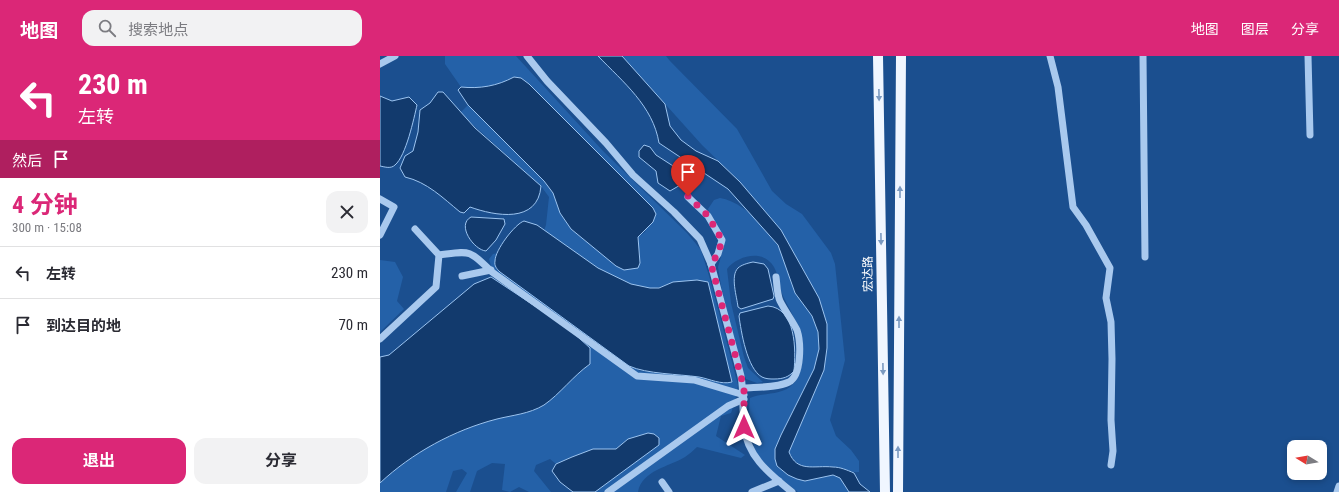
<!DOCTYPE html>
<html lang="zh">
<head>
<meta charset="utf-8">
<style>
  :root { --surface:#fff; --page:#f2f2f3; --text:#2b2b33; --muted:#7c7c81; --line:#e1e1e2; --accent:#db2777 }
  body { margin:0; font-family:"Roboto Condensed","Noto Sans SC",sans-serif; background:var(--page); color:var(--text); height:100vh; display:flex; flex-direction:column; font-size:15px; white-space:nowrap }
  * { box-sizing:border-box; margin:0 }
  p { font-size:13px; color:var(--muted) }
  .icon { flex:none; width:22px; height:22px; fill:none; stroke:currentColor; stroke-width:2; stroke-linecap:round; stroke-linejoin:round }
  .map { position:relative; flex:1; overflow:hidden }
  .details { display:flex; flex-direction:column; background:var(--surface); width:380px }
  .details>* { flex:none }
  .banner { background:#db2777; color:#fff; overflow:hidden }
  .needle { width:26px; rotate:281deg }
  .fabs { position:absolute; left:907px; top:384px; display:grid; gap:8px }
  .fabs a { display:grid; place-items:center; width:40px; height:40px; border-radius:8px; background:var(--surface); box-shadow:0 2px 6px #0003; font-size:20px }
  .pin { position:absolute; display:grid; place-items:center; width:34px; height:34px; color:#fff; margin:-41px -17px; border-radius:50% 50% 50% 0; rotate:-45deg; box-shadow:0 0 4px #0007 }
  .pin .icon { rotate:45deg }
  .me { position:absolute; width:44px; margin:-22px; rotate:0deg; stroke-linejoin:round; filter:drop-shadow(0 0 3px #0008) }
  .turn { display:flex; align-items:center; gap:14px; height:84px; padding:0 12px; font-size:18px }
  .turn .icon { width:52px; height:52px; stroke-width:2.5 }
  .turn b { display:block; font-size:28px; line-height:34px }
  .then { display:flex; align-items:center; height:38px; padding:0 12px; background:#0003; gap:8px; font-size:15px }
  .round { display:grid; place-items:center; flex:none; width:42px; height:42px; border-radius:12px; background:var(--page) }
  .headline { display:flex; align-items:center; justify-content:space-between; height:68px; padding:0 12px }
  h1 { font-size:24px; font-weight:700; line-height:30px; color:var(--accent) }
  .primary-button { display:flex; gap:8px; margin-top:auto; padding:8px 12px }
  .primary-button a { flex:1; height:46px; border-radius:12px; background:var(--accent); color:#fff; font-size:16px; font-weight:700; line-height:46px; text-align:center }
  .primary-button a+a { background:var(--page); color:var(--text) }
  ul { padding:0; list-style:none }
  li { display:flex; align-items:center; gap:12px; height:52px; padding:0 12px; border-top:1px solid var(--line) }
  li div { flex:1 }
  li b { display:block; font-size:15px }
  li em { font-style:normal }
  header { display:flex; align-items:center; gap:24px; box-sizing:border-box; height:56px; padding:0 20px; background:var(--accent); color:#fff }
  header strong { font-size:19px }
  nav { display:flex; gap:22px; margin-inline-start:auto; font-size:14px }
  .search { width:280px; height:36px; background:var(--page); display:flex; align-items:center; gap:10px; box-sizing:border-box; padding:0 14px; border-radius:12px; color:var(--muted); font-size:15px }
  main { display:flex; flex:1; min-height:0 }
  .map>svg:first-child { display:block }
  .green { fill:#2461a8 }
  .water { fill:#123a6d; stroke:#9cc4f0 }
  .lines { fill:none; stroke-linecap:round; stroke-linejoin:round }
  .minor { stroke:#a9c9ee; stroke-width:7 }
  .major { stroke:#f0f6ff; stroke-width:10 }
  .oneway { fill:#7b9ac1 }
  .route { stroke:#db2777; stroke-width:7; stroke-dasharray:0 12.6 }
  .labels { text-anchor:middle; stroke-width:4; stroke-linejoin:round; paint-order:stroke }
  .street-label { font-size:12px; fill:#fff; stroke:#1b4f8f }
</style>
</head>
<body>
<header>
<strong>地图</strong>
<div class="search"><svg class="icon" aria-label="search" viewBox="0 0 24 24"><circle cx="10" cy="10" r="6"/><path d="M15 15l6 6"/></svg>搜索地点</div>
<nav><a>地图</a><a>图层</a><a>分享</a></nav>
</header>
<main>
<section class="details">
<div class="banner">
<div class="turn"><svg class="icon" aria-label="left" viewBox="0 0 24 24"><path d="M17 20v-9H6M10 6l-5 5 5 5"/></svg><div><b>230 m</b>左转</div></div>
<div class="then">然后<svg class="icon" aria-label="arrive" viewBox="0 0 24 24"><path d="M6 21V4h12l-3 4 3 4H6"/></svg></div>
</div>
<div class="headline"><div><h1>4 分钟</h1><p>300 m · 15:08</p></div><a class="round"><svg class="icon" aria-label="close" viewBox="0 0 24 24"><path d="M6 6l12 12M18 6L6 18"/></svg></a></div>
<ul>
<li><svg class="icon" aria-label="left" viewBox="0 0 24 24"><path d="M17 20v-9H6M10 6l-5 5 5 5"/></svg><div><b>左转</b></div><em>230 m</em></li>
<li><svg class="icon" aria-label="arrive" viewBox="0 0 24 24"><path d="M6 21V4h12l-3 4 3 4H6"/></svg><div><b>到达目的地</b></div><em>70 m</em></li>
</ul>
<div class="primary-button"><a>退出</a><a>分享</a></div>
</section>
<div class="map">
<svg width="959" height="436" viewBox="0 0 959 436">
  <rect width="100%" height="100%" fill="#1b4f8f"/>
  <g class="green">
    <path d="M65 0H136L223 95 307 177 321 194 330 223 358 329 355 346 351 357 341 360 336 380 365 399 361 402 317 391C313 395 309 398 305 401 289 411 262 414 258 436H215L279 389 248 383 236 393C214 392 195 399 176 408L170 403 156 409 154 415 171 436H149L139 431 130 436 122 434 125 408 112 407 97 415 90 436H76L87 417 82 413 73 415 66 436H0V427C32 397 74 374 117 363 134 359 149 358 164 349 180 338 193 320 210 308V292L213 288 112 213 109 203 113 198 118 197 115 204 116 211 260 315 318 321 345 328 293 226C285 229 278 233 269 232 236 229 190 195 164 175L166 169 169 141 161 130 80 57 88 49 164 125 173 137 180 157 191 173 236 210 244 214 260 207 258 181 265 176 273 152 134 21C117 30 100 33 81 31L65 8Z"/>
    <path d="M242 0H286L290 5 357 73 392 135 406 148 422 158 451 197 455 208 465 304 450 364 456 380 471 394 479 405V416C471 417 463 412 455 411 436 408 417 418 409 395L444 314 447 292V268L360 126 322 89Z"/>
    <path d="M340 142C366 146 397 181 405 205 408 215 410 228 415 237 416 239 419 241 421 244 432 258 441 275 439 294 435 328 407 361 395 393L425 425 453 419 460 421 469 436H418C406 426 389 416 380 403 369 385 368 361 370 342 384 336 402 340 413 328 418 324 419 318 421 312 428 284 415 264 403 240 399 231 399 220 394 211 384 193 358 199 347 213L351 247 364 301 368 312 383 326 377 327 366 323 360 308 341 230 338 211 344 190 328 153 334 144Z"/>
    <path d="M0 204 15 206 23 221 17 245 24 253 0 276Z"/>
  </g>
  <g class="water">
    <path d="M218 0H242L285 48 290 70 301 84 316 95 338 105 360 126 401 174 439 242 447 268V292L444 314 409 396C417 417 434 409 453 411 460 411 467 414 474 417L480 428 490 436H469L460 422 453 419 425 425 417 423 408 419 397 410 395 403V393L401 379 434 313 439 293 438 276 432 260 415 237 398 189 348 133 279 87C273 50 243 26 218 0Z"/>
    <path d="M134 21 141 22 149 28 273 152 276 158 273 166 258 181 260 207 258 212 244 214 236 210 191 173 180 157 173 137 164 125 88 49 78 34 81 31C100 33 117 30 134 21Z"/>
    <path d="M58 36H63L95 72 161 130C158 168 115 160 90 151L84 157 80 156C63 142 47 126 25 121L20 112 25 100 33 95 38 76 40 54 50 47Z"/>
    <path d="M0 40 12 45 29 41 37 49C34 62 26 100 15 109 11 113 5 111 0 110Z"/>
    <path d="M264 89 270 91 276 99 304 117 302 128 290 135 278 127 276 115 259 101V95Z"/>
    <path d="M91 161 124 163 125 168 116 184 106 195C94 194 76 169 91 161Z"/>
    <path d="M144 165 157 169 218 212 251 228 270 232H279L293 226 317 224 328 226 352 326C341 329 330 323 319 321 298 318 267 318 249 310L120 216C117 213 114 210 115 205 115 194 135 168 144 165Z"/>
    <path d="M373 206 384 208 388 213 394 240 393 243 361 253 358 251C357 241 350 220 358 212 361 209 368 207 373 206Z"/>
    <path d="M111 221 188 272 210 292V308C193 320 180 338 164 349 149 358 133 359 117 363 74 374 32 397 0 427V301L9 299 94 228Z"/>
    <path d="M388 250C416 252 416 294 414 315 409 321 403 323 394 323 390 323 386 323 382 321 367 313 361 275 359 260L360 257Z"/>
    <path d="M268 377 274 378 279 382V389L215 436H193L180 426 172 415 176 408 192 401 213 393H236L248 383Z"/>
  </g>
  <g class="lines">
    <g class="minor">
      <path d="M147 0 167 25 226 87 253 119 294 156 320 183 331 208 361 320C364 337 362 353 364 370 367 401 390 418 412 436"/>
      <path d="M670 0 678 31 693 151 706 169 730 212 726 242 731 266 732 303 731 364 733 395 731 409"/>
      <path d="M763 0 765 201"/>
      <path d="M928 0 930 79"/>
      <path d="M0 8 15 0"/>
      <path d="M308 141 328 160 342 184 338 198 331 208"/>
      <path d="M0 143 14 151 0 179"/>
      <path d="M59 199C91 195 88 193 112 216L257 320 314 324 364 339"/>
      <path d="M82 220 111 214"/>
      <path d="M0 283 56 231 59 199 35 173"/>
      <path d="M363 332C377 331 397 332 409 326 422 319 421 286 417 274 412 264 405 255 400 245 397 239 397 228 396 221"/>
      <path d="M282 426 289 436"/>
      <path d="M228 436 348 350 364 343"/>
      <path d="M372 436 399 425"/>
      <path d="M957 436 959 430"/>
    </g>
    <g class="major">
      <path d="M498 0 505 436"/>
      <path d="M518 436 521 0"/>
    </g>
  </g>
  <defs><path id="oneway-solid" d="M-6-.8H1V-3.2L6.5 0L1 3.2V.8H-6Z"/></defs>
  <g class="oneway">
    <use href="#oneway-solid" transform="translate(499 39) rotate(89)"/>
    <use href="#oneway-solid" transform="translate(520 136) rotate(-90)"/>
    <use href="#oneway-solid" transform="translate(501 183) rotate(89)"/>
    <use href="#oneway-solid" transform="translate(519 266) rotate(-90)"/>
    <use href="#oneway-solid" transform="translate(503 313) rotate(89)"/>
    <use href="#oneway-solid" transform="translate(518 396) rotate(-90)"/>
  </g>
  <g class="lines">
    <path class="route" d="M308 140 328 160 342 184 338 198 331 208 364 332V371"/>
  </g>
  <g class="labels">
    <g class="street-label">
      <text transform="translate(488 218) rotate(-91)" y="4">宏达路</text>
    </g>
  </g>
</svg>
<div class="fabs">
<a><svg class="needle" viewBox="-14 -14 28 28"><path d="M0-13l5 13h-10z" fill="#e53935"/><path d="M0 13l5-13h-10z" fill="#7c7c81"/></svg></a>
</div>
<div class="pin" style="left:308px;top:140px;background:#d93025"><svg class="icon" aria-label="arrive" viewBox="0 0 24 24"><path d="M6 21V4h12l-3 4 3 4H6"/></svg></div>
<svg class="me" style="left:364px;top:371px" viewBox="-20 -20 40 40"><path d="M0-17L14 15 0 8-14 15z" fill="#db2777" stroke="#fff" stroke-width="4"/></svg>
</div>
</main>
</body>
</html>
